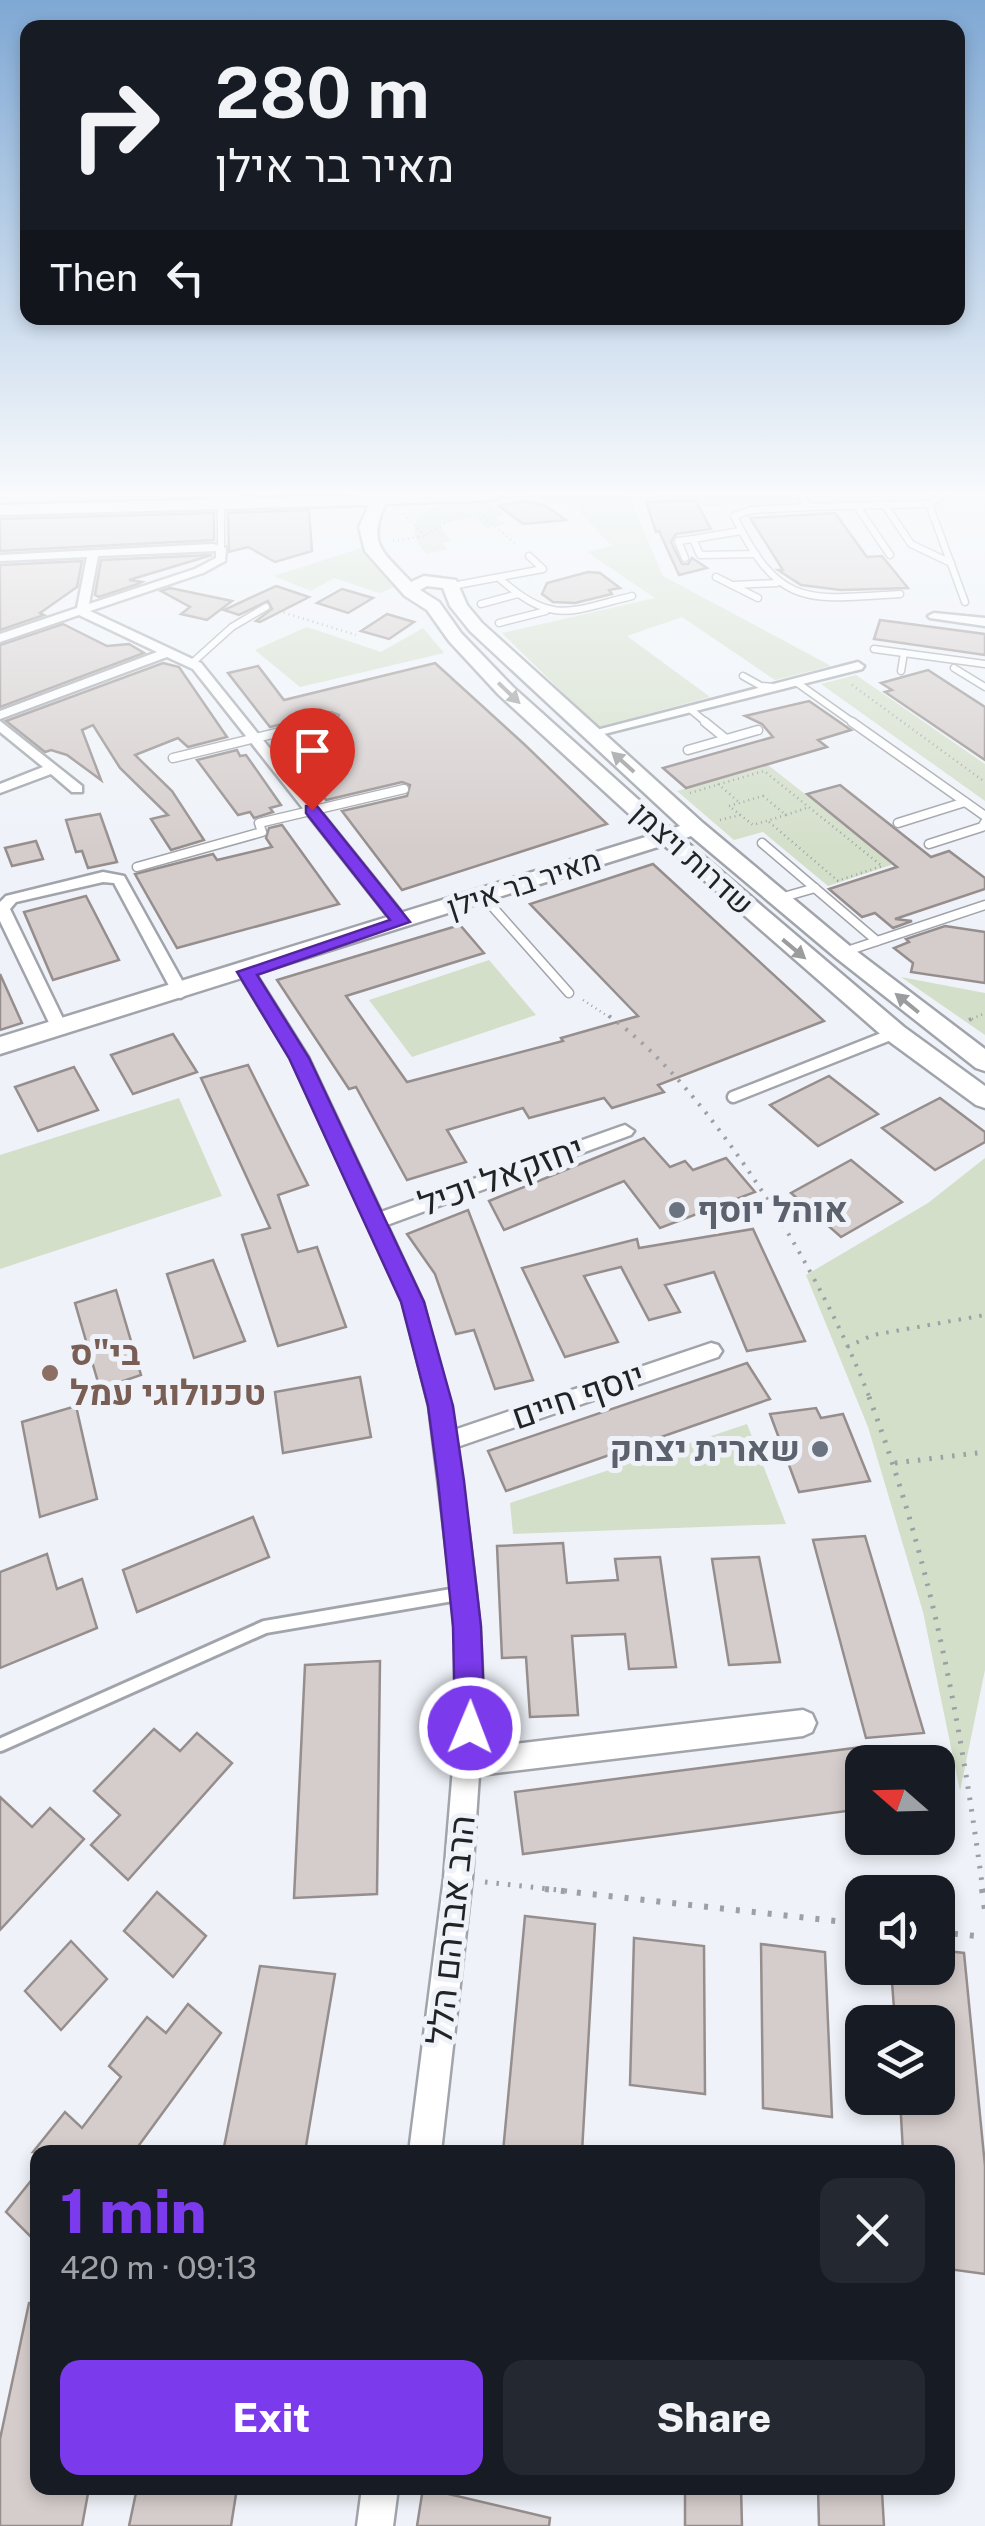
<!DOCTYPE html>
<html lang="en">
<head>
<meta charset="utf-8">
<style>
  :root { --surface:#171b24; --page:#242831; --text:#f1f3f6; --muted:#9ea1a6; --accent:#7c3aed }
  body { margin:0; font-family:"Public Sans",Heebo,sans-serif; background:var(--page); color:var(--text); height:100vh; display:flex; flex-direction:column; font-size:38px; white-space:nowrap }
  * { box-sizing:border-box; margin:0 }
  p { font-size:32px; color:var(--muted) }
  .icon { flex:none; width:55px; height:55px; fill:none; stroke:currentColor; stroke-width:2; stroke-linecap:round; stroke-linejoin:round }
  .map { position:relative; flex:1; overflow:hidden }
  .details { position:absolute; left:30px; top:2145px; width:925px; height:350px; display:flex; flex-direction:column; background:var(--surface); border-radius:20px; box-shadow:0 5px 15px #0003 }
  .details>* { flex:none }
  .banner { position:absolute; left:20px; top:20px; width:945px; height:305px; border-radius:20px; box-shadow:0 5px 15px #0003; background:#171b24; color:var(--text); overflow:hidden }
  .needle { width:65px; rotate:290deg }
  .controls { position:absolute; left:845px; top:1745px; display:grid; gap:20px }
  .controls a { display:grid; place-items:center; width:110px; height:110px; border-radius:20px; background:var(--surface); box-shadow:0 5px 15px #0003; font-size:50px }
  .pin { position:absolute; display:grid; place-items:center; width:85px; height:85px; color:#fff; margin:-102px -42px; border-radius:50% 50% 50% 0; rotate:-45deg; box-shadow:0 0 10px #0007 }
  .pin .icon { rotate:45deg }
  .me { position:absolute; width:110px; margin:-55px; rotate:1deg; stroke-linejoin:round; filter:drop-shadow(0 0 8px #0008) }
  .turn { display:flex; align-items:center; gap:35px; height:210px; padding:0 30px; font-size:45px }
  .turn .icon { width:130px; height:130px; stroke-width:2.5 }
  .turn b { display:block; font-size:70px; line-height:85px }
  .then { display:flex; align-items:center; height:95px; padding:0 30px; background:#0003; gap:20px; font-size:38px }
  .round { display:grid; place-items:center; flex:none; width:105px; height:105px; border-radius:20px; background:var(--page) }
  .overview { display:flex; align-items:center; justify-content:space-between; height:170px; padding:0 30px }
  h1 { font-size:60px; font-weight:800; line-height:75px; color:var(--accent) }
  .cta { display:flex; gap:20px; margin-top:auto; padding:20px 30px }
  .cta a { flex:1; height:115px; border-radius:20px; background:var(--accent); color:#fff; font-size:40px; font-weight:800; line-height:115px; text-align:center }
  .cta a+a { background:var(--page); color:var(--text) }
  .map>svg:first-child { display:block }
  .green { fill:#d4dfca }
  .building { fill:#d5cdcc; stroke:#968e8d; stroke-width:2.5 }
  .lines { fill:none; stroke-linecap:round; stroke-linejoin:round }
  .lane-far3-casing { stroke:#a1a5ab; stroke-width:9 }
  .lane-far2-casing { stroke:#a1a5ab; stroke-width:11 }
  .lane-far1-casing { stroke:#a1a5ab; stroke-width:15 }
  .lane-casing { stroke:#a1a5ab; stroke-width:18 }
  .street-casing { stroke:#a1a5ab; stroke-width:5 }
  .secondary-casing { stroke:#a1a5ab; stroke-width:5 }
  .path-far3 { stroke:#9da1a5; stroke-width:2.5; stroke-dasharray:1 4; stroke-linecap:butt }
  .path-far2 { stroke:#9da1a5; stroke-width:4; stroke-dasharray:2.5 8; stroke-linecap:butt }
  .path-far1 { stroke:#9da1a5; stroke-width:5; stroke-dasharray:2.5 9; stroke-linecap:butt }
  .path { stroke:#9da1a5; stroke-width:6; stroke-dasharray:4 12; stroke-linecap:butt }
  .lane-far3 { stroke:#fff; stroke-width:6 }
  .lane-far2 { stroke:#fff; stroke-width:8 }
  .lane-far1 { stroke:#fff; stroke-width:10 }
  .lane { stroke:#fff; stroke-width:12 }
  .street { fill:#fff; fill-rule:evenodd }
  .secondary { fill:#fff; fill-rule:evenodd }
  .oneway { fill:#9b9c9d }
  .route { fill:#7c3aed; stroke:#51269a; stroke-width:2.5 }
  .worship-dot { fill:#6b7280; stroke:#eff3f9; stroke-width:4 }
  .education-dot { fill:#8d6e63; stroke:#eff3f9; stroke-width:4 }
  .labels { text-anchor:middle; stroke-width:10; stroke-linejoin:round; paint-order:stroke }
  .far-street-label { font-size:30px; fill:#212325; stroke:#eff3f9 }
  .street-label { font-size:35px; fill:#212325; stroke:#eff3f9 }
  .worship-label { font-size:35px; font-weight:bold; fill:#5b616d; stroke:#eff3f9; text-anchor:start }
  .education-label { font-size:35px; font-weight:bold; fill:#785e54; stroke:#eff3f9; text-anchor:start }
</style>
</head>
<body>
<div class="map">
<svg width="985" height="2526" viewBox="0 0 985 2526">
  <rect width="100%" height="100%" fill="#eff3f9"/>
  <g class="green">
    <path d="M518 495H628L663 576 831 666 775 680 682 617 627 636 710 697 598 727 502 633 655 598 587 552 612 546 573 505Z"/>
    <path d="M638 495H806L807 498 698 507 694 498Z"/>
    <path d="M498 497 499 500 486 502 504 514 495 517 506 524 486 528 475 518 438 524 451 541 442 543 448 549 426 554C384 503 467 499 498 497Z"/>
    <path d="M361 548 400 585 379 593 334 578 311 591 274 576Z"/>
    <path d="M307 627 381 652 423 628 444 653 300 687 255 650Z"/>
    <path d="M856 675 985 764V801L821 684Z"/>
    <path d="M768 765 894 864 828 886 763 832 734 840 677 791Z"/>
    <path d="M489 960 536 1015 412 1057 369 1000Z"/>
    <path d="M901 977 985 993V1035Z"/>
    <path d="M179 1098 222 1196 0 1269V1155Z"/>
    <path d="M985 1158V1670L960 1791 923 1612 868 1427 806 1275 928 1203Z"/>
    <path d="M747 1424 786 1524 513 1534 510 1503Z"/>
  </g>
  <g class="building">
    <path d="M695 500 711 529 676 534 671 542 682 564H688L692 558 707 568 679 575 659 531 656 532 646 502Z"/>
    <path d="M524 501 546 506 566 520 523 524 499 506Z"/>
    <path d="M309 510 312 551 275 562 248 547 229 552 228 513Z"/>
    <path d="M214 513V540L0 551V519Z"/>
    <path d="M835 513 867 557 882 556 908 588 841 590 801 585 778 570H783L750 518Z"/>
    <path d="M212 555 129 580 142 582 138 584 99 597 95 595 101 560Z"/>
    <path d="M82 561 77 587 40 613 44 615 0 630V565Z"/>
    <path d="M588 572 600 573 620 588 609 590 612 594 575 603 553 602 542 594 547 583Z"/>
    <path d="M276 586 309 597 260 622 256 621 272 609 268 601 239 615 224 610Z"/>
    <path d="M170 588 232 601 207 620 181 614 190 607 161 591Z"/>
    <path d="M342 589 373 598 348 613 317 603Z"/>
    <path d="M387 614 414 622 389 639 361 631Z"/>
    <path d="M880 620 985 634V655L874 639Z"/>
    <path d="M63 624 107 646 129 644 144 653 0 707V645Z"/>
    <path d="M163 663 179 667 227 737 188 747 178 738 135 755 172 791 204 840 171 850 151 819 168 815 120 768 93 725 82 730 101 780 67 755 51 750 45 752 6 721Z"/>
    <path d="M435 663 524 744 607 824 402 890 342 811 407 796 410 785 402 782 326 800 280 740 336 725 339 715 331 712 270 727 228 673 258 666 284 700Z"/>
    <path d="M928 670 985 707V760L885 692 892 690 881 683Z"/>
    <path d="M809 701 851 730 818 740 827 747 686 788 663 768 773 737 762 724 745 716Z"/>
    <path d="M237 750 240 756 246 755 281 805 270 808 273 812 254 818 250 812 238 815 197 760Z"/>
    <path d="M840 785 931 857 949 851 985 878V889L895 919 912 921 893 928 875 913 862 917 829 889 897 867 807 794Z"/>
    <path d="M100 814 117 862 88 868 82 851 76 852 66 820Z"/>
    <path d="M282 825 339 904 177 948 135 874 213 854 217 860 272 847 266 838 269 828Z"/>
    <path d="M36 841 43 859 12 866 5 848Z"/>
    <path d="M653 864 824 1021 658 1085 664 1092 612 1108 604 1098 529 1118 523 1108 447 1130 466 1162 407 1180 356 1087 349 1089 277 980 460 925 484 953 346 996 407 1082 563 1041 561 1038 638 1016 530 904Z"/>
    <path d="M86 896 119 960 53 980 24 912Z"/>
    <path d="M945 926 985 932V983L911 972 913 963 894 948 909 942 906 939Z"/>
    <path d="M0 974 22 1023 0 1030Z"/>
    <path d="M173 1034 197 1072 133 1094 111 1055Z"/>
    <path d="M248 1065 308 1185 278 1195 298 1252 317 1247 346 1327 278 1346 242 1235 270 1228 201 1078Z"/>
    <path d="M74 1067 98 1110 38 1131 15 1087Z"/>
    <path d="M829 1076 878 1114 818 1146 770 1105Z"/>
    <path d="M940 1098 985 1132V1142L935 1170 882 1128Z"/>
    <path d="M644 1138 670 1167 685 1161 693 1170 726 1158 755 1192 660 1228 624 1181 504 1230 489 1201Z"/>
    <path d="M851 1160 902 1202 841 1237 791 1193Z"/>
    <path d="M468 1210 488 1262 533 1380 495 1389 474 1330 456 1334 435 1274 407 1234Z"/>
    <path d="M753 1229 805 1341 747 1351 714 1272 665 1285 680 1312 649 1320 621 1267 584 1276 618 1342 565 1357 522 1268 637 1239 639 1248Z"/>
    <path d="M213 1260 245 1341 194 1358 167 1274Z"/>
    <path d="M116 1290 141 1375 100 1389 75 1303Z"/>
    <path d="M747 1363 770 1399 506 1491 488 1451Z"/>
    <path d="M360 1377 371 1437 283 1453 275 1392Z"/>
    <path d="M76 1406 97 1499 40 1517 22 1422Z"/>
    <path d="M816 1408 821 1418 843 1414 870 1481 799 1492 770 1414Z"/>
    <path d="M253 1517 269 1557 137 1612 123 1570Z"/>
    <path d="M865 1536 924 1733 866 1738 813 1540Z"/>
    <path d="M563 1543 567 1583 618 1580 615 1559 660 1557 676 1667 629 1669 625 1634 572 1636 578 1715 530 1717 526 1657 502 1658 497 1546Z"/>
    <path d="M47 1554 57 1589 82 1579 97 1628 0 1668V1572Z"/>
    <path d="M759 1557 780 1662 729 1665 712 1559Z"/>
    <path d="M380 1661 377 1894 294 1898 305 1665Z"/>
    <path d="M154 1729 180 1751 197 1733 232 1763 128 1880 91 1845 120 1815 94 1791Z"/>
    <path d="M862 1747V1809L523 1854 515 1792Z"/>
    <path d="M0 1797 32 1827 50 1808 84 1839 0 1930Z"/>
    <path d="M157 1892 206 1936 173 1977 124 1931Z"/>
    <path d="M525 1916 595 1924 582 2152H503Z"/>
    <path d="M634 1938 704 1946 705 2094 630 2085Z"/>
    <path d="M71 1941 107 1979 61 2030 25 1991Z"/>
    <path d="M761 1944 825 1952 832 2117 763 2108Z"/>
    <path d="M938 1950 964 1953 985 2166V2274L948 2269V2152H903L900 2098H938V2022H895L891 1968H938Z"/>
    <path d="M260 1966 335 1974 305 2152H223Z"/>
    <path d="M188 2004 221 2033 134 2152H33L65 2112 82 2128 121 2077 109 2066 147 2017 166 2033Z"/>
    <path d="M38 2172V2244L6 2212Z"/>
    <path d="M29 2303 38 2304V2488H89L82 2526H0V2439Z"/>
    <path d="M137 2488H237L231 2526H129Z"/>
    <path d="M423 2488 550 2518 549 2526H417Z"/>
    <path d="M685 2488H741L742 2526H685Z"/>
    <path d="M818 2488 882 2492 884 2526H819Z"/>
  </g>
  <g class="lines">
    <g class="lane-far3-casing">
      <g id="lane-far3">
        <path d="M800 495 809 507 752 510 734 516C779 608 806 600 900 594"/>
        <path d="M209 497 251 499"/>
        <path d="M884 504 911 544 951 563"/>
        <path d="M929 504 943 495"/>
        <path d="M856 505 890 555"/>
        <path d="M809 507 929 504 965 602"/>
        <path d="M221 508V548"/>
        <path d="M741 531 693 539 700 555 756 554"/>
        <path d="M685 558 678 541 693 539"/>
        <path d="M716 577 758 598"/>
        <path d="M500 579C553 625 568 612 632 596"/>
        <path d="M734 585 777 583"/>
        <path d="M452 586 543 569 529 556"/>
        <path d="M481 604 518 594"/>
        <path d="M499 623 546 611"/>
        <path d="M874 649 985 664"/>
        <path d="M192 663 232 627 266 607"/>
        <path d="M954 668 985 687"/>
        <path d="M901 671 904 653"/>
        <path d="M743 676 761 686 774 687"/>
        <path d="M796 682 855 724"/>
        <path d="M690 709 708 724"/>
        <path d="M312 724 333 719"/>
      </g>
    </g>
    <g class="lane-far2-casing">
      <g id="lane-far2">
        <path d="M705 722 726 739"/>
        <path d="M852 722 985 816"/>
        <path d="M688 750 758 730"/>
        <path d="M173 758 322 722"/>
        <path d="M898 823 965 802"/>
        <path d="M762 843 877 941"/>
        <path d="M929 844 982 827 985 822"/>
        <path d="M137 867 262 832 259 823 404 789"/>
        <path d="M483 896 569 993"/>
        <path d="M780 898 815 888"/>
        <path d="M844 952 985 905"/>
      </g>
    </g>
    <g class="lane-far1-casing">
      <path id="lane-far1" d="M733 1097 895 1033"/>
    </g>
    <g class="lane-casing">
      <path id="lane" d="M0 1745 265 1627 464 1593"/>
    </g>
    <g class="street-casing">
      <g id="street">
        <path d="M213 544 226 548 225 561 203 573 90 611 201 663 407 919V925H395L193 669 167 657 0 719V711L157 652 79 615 0 642V634L77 608 87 557 0 561V555ZM216 551V558L195 569 89 604 98 556Z"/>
        <path d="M934 613 985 618V626L930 618 928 616Z"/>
        <path d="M858 662 864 666 862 669 592 737 585 733Z"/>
        <path d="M0 721 82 786V792H72L51 774 0 793V784L43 767 0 732Z"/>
        <path d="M103 872 124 876 189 993 181 998 175 997 114 883 103 882 16 902 10 909 68 1029 66 1033H54L0 921V902L6 896Z"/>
        <path d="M246 967 252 968 308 1057 381 1212 619 1127 625 1125 634 1131 631 1135 387 1225 423 1302 454 1430 711 1343 718 1345 722 1351 718 1357 457 1447C470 1547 488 1647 481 1748L803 1710 812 1714 816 1723 812 1732 803 1736 479 1775 472 1878 441 2152H409L444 1878 459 1694 452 1593 429 1406 403 1302 290 1057 238 972Z"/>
        <path d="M362 2488H398L393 2526H357Z"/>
      </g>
    </g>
    <g class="secondary-casing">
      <path id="secondary" d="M373 495H502L495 500 385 504C367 546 383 551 411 582L424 576 456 580 467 605 482 623 703 823 851 947 985 1049V1071L976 1068 835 957 691 836 683 839 904 1027 985 1086V1108L976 1105 886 1039 664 845 0 1054V1037L652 835 499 695 449 641 427 610 405 596 365 551 359 527 369 505 0 515V505ZM427 586 443 588 450 606 470 631 680 826 671 829 513 687 461 633 439 602 420 590Z"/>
    </g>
    <g class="path-far3">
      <path d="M480 513 518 546"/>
      <path d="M403 514 425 536"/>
      <path d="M393 541 425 536 457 515"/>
      <path d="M279 611 356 635"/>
      <path d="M852 685 985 782"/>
      <path d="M718 784 740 803"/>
      <path d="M690 793 764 771 882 866 834 882"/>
      <path d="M763 796 786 815 753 825 729 806Z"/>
      <path d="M786 815 809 807"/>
      <path d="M720 820 740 815"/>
      <path d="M769 822 838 881"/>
      <path d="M583 1000 612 1019"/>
      <path d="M972 1019 985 1013"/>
    </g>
    <g class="path-far2">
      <path d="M609 1016C713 1090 825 1280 870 1399"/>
      <path d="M969 1020 978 1016"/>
      <path d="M847 1347 873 1335 985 1315"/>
    </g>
    <g class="path-far1">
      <path d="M869 1397C931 1561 960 1718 983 1891"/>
      <path d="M895 1463 985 1452"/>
      <path d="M485 1882 567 1891"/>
    </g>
    <g class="path">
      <path d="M545 1889 862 1924"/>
      <path d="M982 1889 985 1910"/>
      <path d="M938 1932 985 1937"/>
    </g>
    <use href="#lane-far3" class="lane-far3"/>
    <use href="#lane-far2" class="lane-far2"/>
    <use href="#lane-far1" class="lane-far1"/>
    <use href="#lane" class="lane"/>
    <use href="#street" class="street"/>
    <use href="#secondary" class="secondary"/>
  </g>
  <defs><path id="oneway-solid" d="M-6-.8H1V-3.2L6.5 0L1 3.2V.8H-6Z" transform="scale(2.5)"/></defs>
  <g class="oneway">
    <use href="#oneway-solid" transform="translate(509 693) rotate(44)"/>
    <use href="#oneway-solid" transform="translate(623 762) rotate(-138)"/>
    <use href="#oneway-solid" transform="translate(794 949) rotate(40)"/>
    <use href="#oneway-solid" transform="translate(907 1003) rotate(-141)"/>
  </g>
  <linearGradient id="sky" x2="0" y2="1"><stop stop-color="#7fa8d4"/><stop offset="0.58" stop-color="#f8fafc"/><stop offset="1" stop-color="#f8fafc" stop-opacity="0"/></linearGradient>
  <rect width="985" height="849" fill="url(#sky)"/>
  <path class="route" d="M306 806H317L410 922 257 975 309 1058 424 1302 453 1406 464 1481 481 1626 485 1728 481 1739 470 1743 460 1739 455 1728 453 1626 438 1481 428 1406 401 1302 289 1058 237 972 390 920 306 813Z"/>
  <g class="worship-dot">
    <circle cx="677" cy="1210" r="10"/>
    <circle cx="820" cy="1449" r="10"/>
  </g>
  <circle class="education-dot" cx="50" cy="1373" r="10"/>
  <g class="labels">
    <g class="far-street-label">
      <text transform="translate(692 859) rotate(42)" y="10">שדרות ויצמן</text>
      <text transform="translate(524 884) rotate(-18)" y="10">מאיר בר אילן</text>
    </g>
    <g class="street-label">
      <text transform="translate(501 1176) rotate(-20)" y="12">יחזקאל וכיל</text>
      <text transform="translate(578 1396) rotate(-19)" y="12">יוסף חיים</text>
      <text transform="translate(451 1930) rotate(-84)" y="12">הרב אברהם הלל</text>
    </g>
    <g class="worship-label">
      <text x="697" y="1222">אוהל יוסף</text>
      <text x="800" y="1461" text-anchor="end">שארית יצחק</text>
    </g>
    <g class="education-label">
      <text x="70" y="1365">בי"ס<tspan x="70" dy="40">טכנולוגי עמל</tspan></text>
    </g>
  </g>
</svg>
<div class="controls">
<a><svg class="needle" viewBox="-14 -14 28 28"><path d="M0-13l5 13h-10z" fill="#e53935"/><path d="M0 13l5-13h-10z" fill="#9ea1a6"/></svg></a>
<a><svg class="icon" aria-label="sound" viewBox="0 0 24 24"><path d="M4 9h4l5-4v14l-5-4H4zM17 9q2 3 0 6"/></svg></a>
<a><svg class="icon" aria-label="layers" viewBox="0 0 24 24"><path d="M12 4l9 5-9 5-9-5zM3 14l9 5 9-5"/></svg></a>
</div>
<div class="pin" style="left:312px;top:810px;background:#d93025"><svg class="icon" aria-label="arrive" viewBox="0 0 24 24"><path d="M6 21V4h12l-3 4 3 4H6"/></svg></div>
<svg class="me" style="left:470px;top:1728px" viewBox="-20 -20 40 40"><circle r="17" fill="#7c3aed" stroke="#fff" stroke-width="3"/><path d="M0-11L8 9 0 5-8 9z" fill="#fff"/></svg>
<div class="banner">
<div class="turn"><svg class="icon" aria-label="right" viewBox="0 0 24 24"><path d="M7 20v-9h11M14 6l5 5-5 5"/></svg><div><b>280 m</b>מאיר בר אילן</div></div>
<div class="then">Then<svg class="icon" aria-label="left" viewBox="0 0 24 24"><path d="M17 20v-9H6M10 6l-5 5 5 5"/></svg></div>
</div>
<section class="details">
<div class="overview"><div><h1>1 min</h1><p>420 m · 09:13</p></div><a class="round"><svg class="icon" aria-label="close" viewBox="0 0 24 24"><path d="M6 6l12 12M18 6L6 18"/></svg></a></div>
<div class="cta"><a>Exit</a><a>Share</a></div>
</section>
</div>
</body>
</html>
